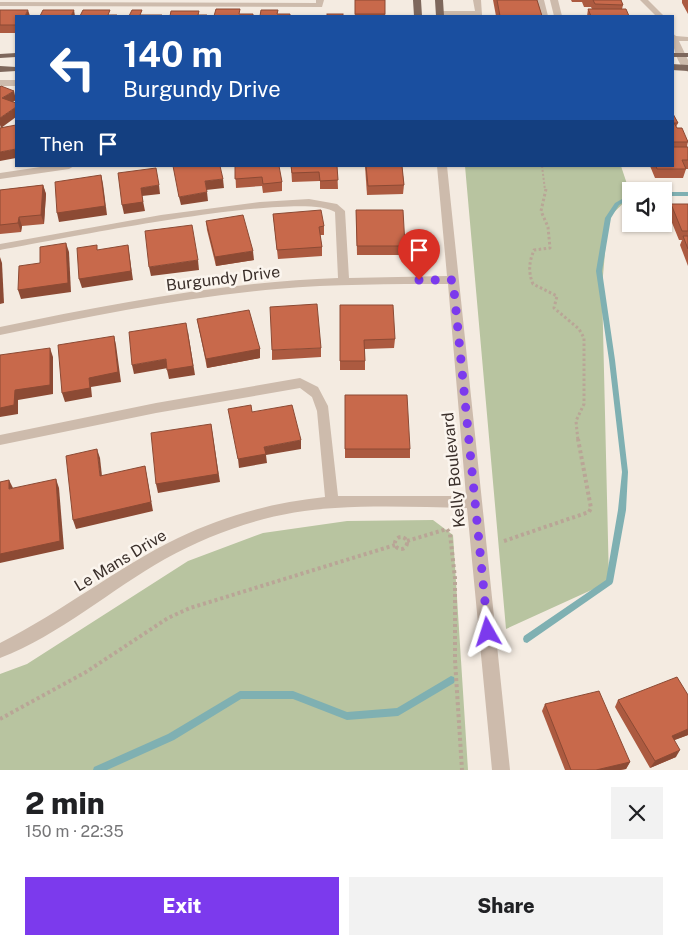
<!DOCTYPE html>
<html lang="en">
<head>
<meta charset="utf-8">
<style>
  :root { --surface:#fff; --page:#f2f2f2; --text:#202124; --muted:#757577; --accent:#7c3aed }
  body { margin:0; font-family:"Public Sans",sans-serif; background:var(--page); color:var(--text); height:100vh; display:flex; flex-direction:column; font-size:19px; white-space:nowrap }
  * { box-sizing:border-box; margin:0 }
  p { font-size:16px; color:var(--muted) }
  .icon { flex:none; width:28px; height:28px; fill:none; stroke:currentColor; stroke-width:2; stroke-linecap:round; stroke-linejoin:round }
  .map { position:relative; height:770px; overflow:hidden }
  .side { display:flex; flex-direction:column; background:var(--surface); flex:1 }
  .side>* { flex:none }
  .banner { position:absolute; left:15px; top:15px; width:659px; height:152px; border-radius:0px; box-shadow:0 1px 4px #0004; background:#1a4fa0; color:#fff; overflow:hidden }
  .tools { position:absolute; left:622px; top:182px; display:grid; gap:10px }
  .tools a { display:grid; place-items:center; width:50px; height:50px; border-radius:0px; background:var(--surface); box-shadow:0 1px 4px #0004; font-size:25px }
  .pin { position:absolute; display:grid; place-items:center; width:42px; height:42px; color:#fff; margin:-51px -21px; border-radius:50% 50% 50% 0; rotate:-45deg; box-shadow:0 0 5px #0007 }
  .pin .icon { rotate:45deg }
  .me { position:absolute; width:55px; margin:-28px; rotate:354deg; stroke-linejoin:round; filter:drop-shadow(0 0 4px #0008) }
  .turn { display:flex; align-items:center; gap:18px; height:105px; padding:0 25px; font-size:22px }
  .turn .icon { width:65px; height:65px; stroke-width:2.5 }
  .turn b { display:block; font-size:35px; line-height:42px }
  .then { display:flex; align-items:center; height:48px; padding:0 25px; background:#0003; gap:10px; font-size:19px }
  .round { display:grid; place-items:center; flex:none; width:52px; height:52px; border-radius:0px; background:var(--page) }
  .summary { display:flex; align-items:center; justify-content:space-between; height:85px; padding:0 25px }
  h1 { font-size:30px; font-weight:800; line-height:38px }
  .primary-button { display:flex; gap:10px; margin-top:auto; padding:10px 25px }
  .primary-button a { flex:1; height:58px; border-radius:0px; background:var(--accent); color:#fff; font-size:20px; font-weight:800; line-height:58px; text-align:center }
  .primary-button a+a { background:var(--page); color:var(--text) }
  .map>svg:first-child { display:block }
  .green { fill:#b8c4a0 }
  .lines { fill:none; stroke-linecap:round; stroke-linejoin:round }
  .stream { fill:#7fb0b2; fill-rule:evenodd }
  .path-far2 { stroke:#b9a596; stroke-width:2; stroke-dasharray:2 2; stroke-linecap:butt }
  .path-far1 { stroke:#b9a596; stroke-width:3; stroke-dasharray:2.5 2.5; stroke-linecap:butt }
  .path { stroke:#b9a596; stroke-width:4; stroke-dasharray:3 3; stroke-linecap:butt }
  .minor { fill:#cdbbac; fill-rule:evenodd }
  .major { fill:#7d675c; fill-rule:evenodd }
  .wall { fill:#ac5a40 }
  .shaded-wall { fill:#8c4a34 }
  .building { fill:#c8694b; stroke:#8c4a34 }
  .route { stroke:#7c3aed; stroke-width:9; stroke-dasharray:0 16.2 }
  .labels { text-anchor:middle; stroke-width:5; stroke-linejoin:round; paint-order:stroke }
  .street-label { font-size:16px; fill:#3b302b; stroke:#fbf5ee }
</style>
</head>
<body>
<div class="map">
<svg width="688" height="770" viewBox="0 0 688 770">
  <rect width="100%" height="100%" fill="#f4ebe1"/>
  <g class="green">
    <path d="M465 166H621L631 196 608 218 602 287 609 582 506 629Z"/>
    <path d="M433 520 453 535 468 770H0V674L27 664 188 561 263 533 347 521Z"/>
  </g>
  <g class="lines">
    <g class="stream">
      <rect x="664" y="192" width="24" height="4"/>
      <path d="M631 194V198L619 205 611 218 602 271 615 360 628 472 626 510 613 582 612 584 527 643 524 642 523 639 524 636 606 580 618 510 622 472 609 360 596 271 605 218 615 203Z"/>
      <path d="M451 676 454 677 455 680 454 683 398 716 347 720 293 699H241L174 740 107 770H93L94 767 168 734 240 691H293L347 712 397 708Z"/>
    </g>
    <path class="path-far2" d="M542 166 545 190"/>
    <path class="path-far1" d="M546 189 541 211 548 227 550 248 534 250C529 262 528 272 533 284L557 296 554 308 579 329 584 338V404L576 421 578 441"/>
    <g class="path">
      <circle cx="401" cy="543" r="6"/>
      <path d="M407 541 447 529 450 534 455 578V660L462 770"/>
      <path d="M504 541 589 512 591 508 578 439"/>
      <path d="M0 719 86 672 168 618 190 608 395 545"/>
    </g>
    <g class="minor">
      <path d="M316 0H324L322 7 0 6V2L316 3Z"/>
      <path d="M473 0H481L482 15H440L436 13 440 11H475Z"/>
      <path d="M536 0H544L548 16H540Z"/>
      <path d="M550 0H558L562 16H554Z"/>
      <path d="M640 0H648L664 16H656Z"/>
      <path d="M672 33 676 36 688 37V41H679L688 60V72C677 66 672 44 672 33Z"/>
      <rect x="0" y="80" width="16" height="6"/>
      <path d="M47 166H74L69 169 0 179V173Z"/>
      <path d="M437 166H447L510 770H492L467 508C423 507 379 505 335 508 276 511 217 530 165 559 110 590 60 635 0 658V643C62 612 116 568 178 538 223 516 275 502 325 497L317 411 312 397 300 388 156 413 0 445V435L156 403 300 378 318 387 328 406 338 496H466L448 284C391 284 334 284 277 289 184 297 91 316 0 335V327C111 304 225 282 338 278L335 212C302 189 51 241 0 250V244L161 215 260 202 309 199 337 204 345 211 349 278 447 276Z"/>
    </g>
    <g class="major">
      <path d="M413 0H421L422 16H414Z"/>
      <path d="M435 0H443L444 16H436Z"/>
      <path d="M16 53V57L0 58V54Z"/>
      <rect x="672" y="53" width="16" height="4"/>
      <path d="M672 64 688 65V71L672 70Z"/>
      <path d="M0 66 16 67V71L0 72Z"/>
    </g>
  </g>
  <g class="wall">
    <rect x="355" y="0" width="30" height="16"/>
    <path d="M493 0H537L542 16H496Z"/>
    <path d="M571 0H621L623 5 622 9 629 16H587L588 9H592L591 7H584L582 2H572Z"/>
    <path d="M682 0H688V14L682 3Z"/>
    <path d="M0 10 16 16V33H0Z"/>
    <path d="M672 112 678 123 676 127 688 141 687 147H688V169H686L683 178H655L650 166H672Z"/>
    <path d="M235 166 282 182V191L263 193 262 186 236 188Z"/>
    <path d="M291 166H337L338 189H320V181L292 182Z"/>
    <path d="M365 166H402L404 185 403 194 367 195Z"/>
    <path d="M43 185 46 194 44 224 22 226 21 232 0 234V190Z"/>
    <path d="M671 204H688V266L680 245 682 240H679L668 213Z"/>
    <path d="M356 210 405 246V255H357Z"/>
    <path d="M273 214 324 226V235H320L322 247V256L278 259Z"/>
    <path d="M206 221 254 260 216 266 207 230Z"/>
    <path d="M340 305 395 339 394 348 365 349V370H340Z"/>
    <path d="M197 319 260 349V358L207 368Z"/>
    <path d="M321 348V357L272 360V350Z"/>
    <path d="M345 395 410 449V458H345Z"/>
    <path d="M688 695V735L674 740 676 757 650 768 615 707 618 700Z"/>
    <path d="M545 704 630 762 626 769 620 770H565L542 711Z"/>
  </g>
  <g class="shaded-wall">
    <path d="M28 10 30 16H25Z"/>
    <path d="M74 10 75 16H71Z"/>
    <path d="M14 91 16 100 5 107 2 98Z"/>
    <path d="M16 107V117L1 128 0 125V118Z"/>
    <path d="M16 149V158L0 161V152Z"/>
    <path d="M101 175 103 184 107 215 59 222 57 213Z"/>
    <path d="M223 179 224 188 206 190 205 181Z"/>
    <path d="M43 185 46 194 44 224 41 215Z"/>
    <path d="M159 185 160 194 142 196 145 211 124 214 122 205 141 188Z"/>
    <path d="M207 192 208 201 181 205 179 197Z"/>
    <path d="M19 217 22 226 21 232 18 223Z"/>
    <path d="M66 243 69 252 71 292 21 299 18 290Z"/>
    <path d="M128 245 133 280 82 288 79 279Z"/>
    <path d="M253 251 254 260 216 266 215 257Z"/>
    <path d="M0 257 2 263 4 303 0 304Z"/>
    <path d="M198 260 199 270 151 276 149 267Z"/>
    <path d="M188 332 195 375 169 379 167 370Z"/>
    <path d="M114 336 116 345 121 382 91 387 92 397 65 402 62 393 89 378Z"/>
    <path d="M50 348 53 357V394L18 400V414L0 417V408Z"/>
    <path d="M260 349V358L207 368 206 359Z"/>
    <path d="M166 359 168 368 134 374 132 365Z"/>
    <path d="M211 424 220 482 158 493 156 484Z"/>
    <path d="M301 440V449L266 455 267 463 239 468 238 459 264 447Z"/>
    <path d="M97 449 100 458 103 485 100 476Z"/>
    <path d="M145 466 153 511 76 529 73 520Z"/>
    <path d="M56 479 59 488 64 549 0 563V554Z"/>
    <path d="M9 480 13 488 9 489Z"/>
    <path d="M688 729V735L667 743 672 736Z"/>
    <path d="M680 750 676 757 650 768 655 761Z"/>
    <path d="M630 762 626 769 620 770H596Z"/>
  </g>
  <g class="building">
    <rect x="355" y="0" width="30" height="14"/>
    <path d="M497 0H537L542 16H500Z"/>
    <path d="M593 0H621L623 5 595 4Z"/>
    <path d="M216 9H240L239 14H253V16H214Z"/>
    <path d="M588 9H626L629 16H591Z"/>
    <path d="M0 10H28L25 16H16V25H0Z"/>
    <path d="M43 10H74L71 16H40Z"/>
    <path d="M83 10H110L108 15H117V16H80Z"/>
    <path d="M132 10H142L140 15H162V16H129Z"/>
    <path d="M261 10H278L277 14H290V16H260Z"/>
    <path d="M171 11H199L198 15H207V16H170Z"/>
    <rect x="327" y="14" width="16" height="2"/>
    <path d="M1 86 14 91 2 98 16 103V107L0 118V87Z"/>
    <path d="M672 112 678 123H672Z"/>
    <path d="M672 123H674L677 128H682L688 142H672Z"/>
    <path d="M16 125V149L0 152V128Z"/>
    <path d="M672 147H688V160H682L686 169H657L656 166H672Z"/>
    <path d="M173 166H220L223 179 205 181 207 192 179 197Z"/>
    <path d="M235 166H279L282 182 263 184 262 177 235 179Z"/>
    <path d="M291 166H337L338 180 320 181 319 172 292 173Z"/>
    <path d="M366 166H402L404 185 368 186Z"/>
    <path d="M156 168 159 185 141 188 143 202 122 205 118 173Z"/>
    <path d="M101 175 105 206 57 213 55 182Z"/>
    <path d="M43 185 41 215 19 217 18 223 0 225V190Z"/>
    <path d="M671 204H688V231H682Z"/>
    <path d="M321 210 324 226 319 227 322 247 277 250 273 214Z"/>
    <path d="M356 210H403L405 246H357Z"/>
    <path d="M243 215 253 251 215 257 206 221Z"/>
    <path d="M192 225 198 260 149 267 145 231Z"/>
    <path d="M683 236H688V249Z"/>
    <path d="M66 243 68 283 18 290 19 266 40 263V247Z"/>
    <path d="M97 245V250L128 245 131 271 79 279 77 248Z"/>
    <path d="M317 304 321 348 272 350 270 307Z"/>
    <path d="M340 305H393L395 339 364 340 365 361H340Z"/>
    <path d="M249 310 260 349 206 359 197 319Z"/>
    <path d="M186 323 193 366 167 370 166 359 132 365 129 332Z"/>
    <path d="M114 336 118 372 89 378 90 388 62 393 58 345Z"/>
    <path d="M50 348V385L15 390 14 405 0 408V355Z"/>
    <path d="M345 395H407L410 449H345Z"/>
    <path d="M251 405 252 412 292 405 301 440 264 447 266 454 238 459 228 409Z"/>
    <path d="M211 424 218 474 156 484 151 433Z"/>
    <path d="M97 449 100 476 145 466 151 502 73 520 66 456Z"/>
    <path d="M56 479 60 541 0 554V482L9 480V489Z"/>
    <path d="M677 677 688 695V729L672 736 680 750 655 761 618 700Z"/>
    <path d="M599 691 630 762 596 770H571L545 704Z"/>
  </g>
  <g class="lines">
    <path class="route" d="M419 280H453L488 632"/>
  </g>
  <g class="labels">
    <g class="street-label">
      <text transform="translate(223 278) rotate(-7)" y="6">Burgundy Drive</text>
      <text transform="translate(453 470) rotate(-96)" y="6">Kelly Boulevard</text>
      <text transform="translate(120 560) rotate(-31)" y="6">Le Mans Drive</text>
    </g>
  </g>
</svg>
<div class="tools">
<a><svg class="icon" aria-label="sound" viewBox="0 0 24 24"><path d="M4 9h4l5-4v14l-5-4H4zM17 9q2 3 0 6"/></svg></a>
</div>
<div class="pin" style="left:419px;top:280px;background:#d93025"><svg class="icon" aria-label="arrive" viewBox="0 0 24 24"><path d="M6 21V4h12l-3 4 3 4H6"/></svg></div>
<svg class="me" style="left:488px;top:632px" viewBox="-20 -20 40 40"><path d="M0-17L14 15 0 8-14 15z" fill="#7c3aed" stroke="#fff" stroke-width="4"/></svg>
<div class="banner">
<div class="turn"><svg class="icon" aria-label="left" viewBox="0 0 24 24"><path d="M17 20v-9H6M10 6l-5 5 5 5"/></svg><div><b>140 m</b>Burgundy Drive</div></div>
<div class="then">Then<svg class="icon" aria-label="arrive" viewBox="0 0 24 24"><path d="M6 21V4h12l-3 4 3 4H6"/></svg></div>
</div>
</div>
<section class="side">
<div class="summary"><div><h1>2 min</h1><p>150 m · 22:35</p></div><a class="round"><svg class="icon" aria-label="close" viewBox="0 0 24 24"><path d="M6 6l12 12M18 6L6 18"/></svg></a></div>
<div class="primary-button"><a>Exit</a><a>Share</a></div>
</section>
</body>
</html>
